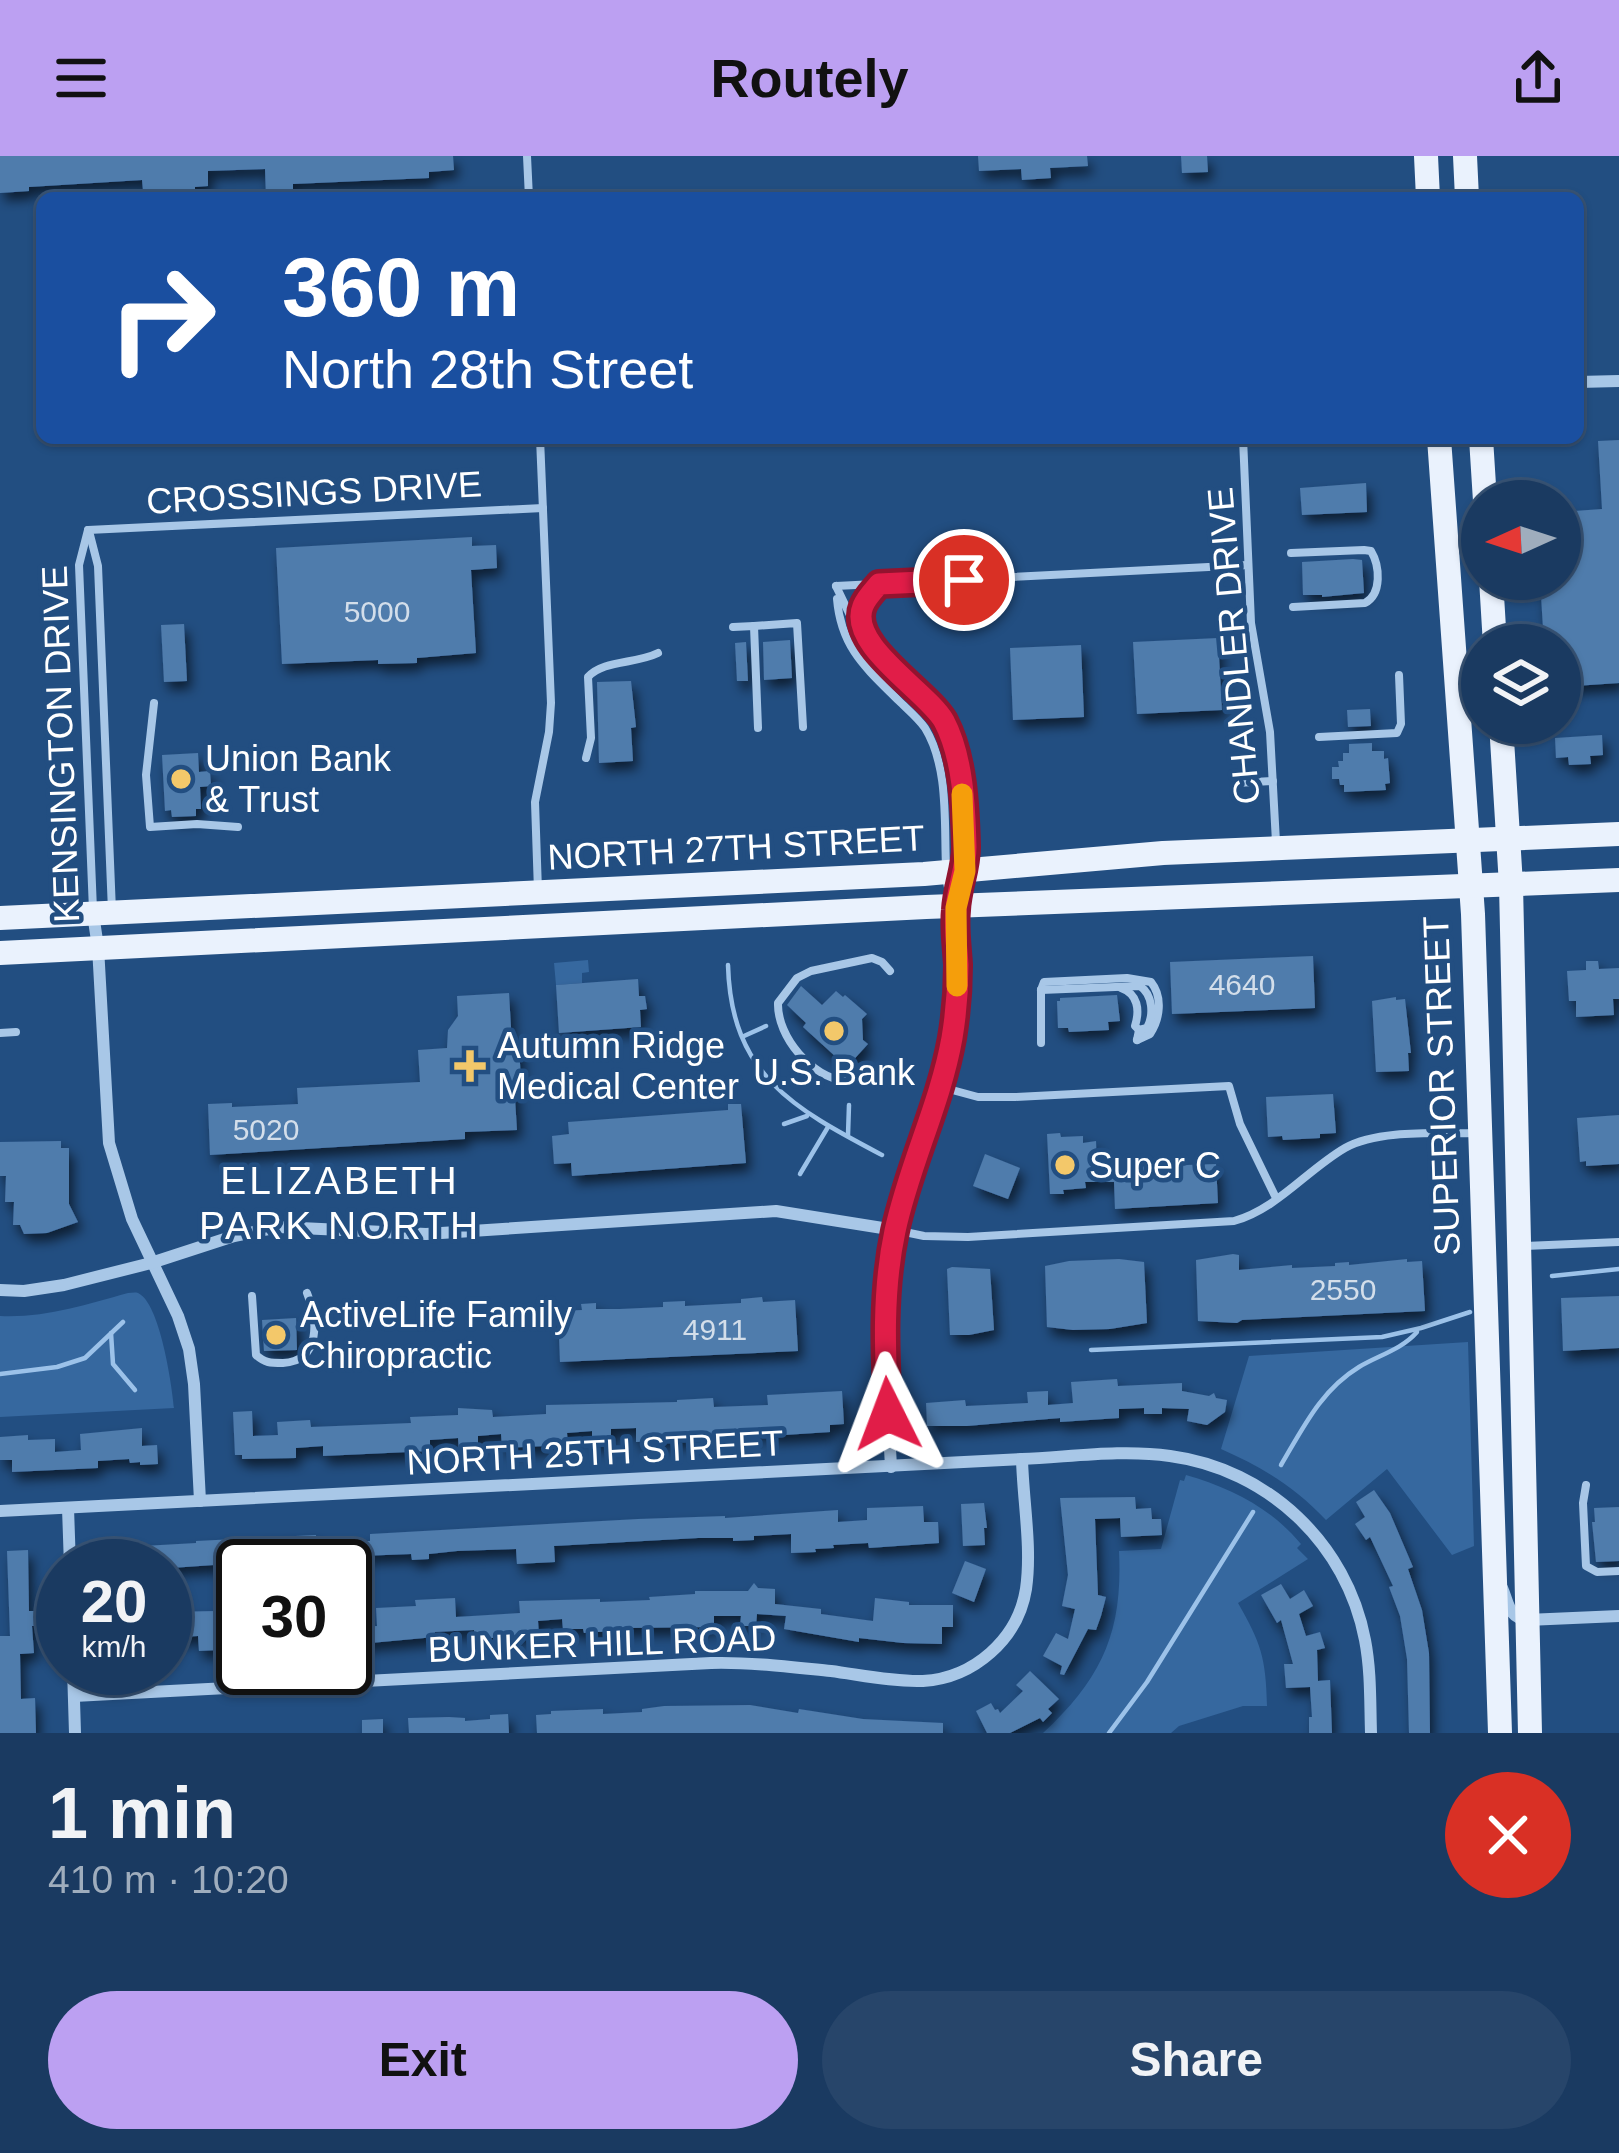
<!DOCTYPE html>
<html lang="en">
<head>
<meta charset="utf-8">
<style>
  :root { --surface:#1a3a61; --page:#27456a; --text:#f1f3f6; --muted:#9fadbd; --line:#385476; --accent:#bca0f2 }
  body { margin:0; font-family:Arial,sans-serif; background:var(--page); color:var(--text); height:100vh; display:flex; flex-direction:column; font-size:45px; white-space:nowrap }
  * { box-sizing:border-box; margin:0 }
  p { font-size:39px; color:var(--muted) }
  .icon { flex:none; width:66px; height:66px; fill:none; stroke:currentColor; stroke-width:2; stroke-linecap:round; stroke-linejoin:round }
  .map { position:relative; height:1577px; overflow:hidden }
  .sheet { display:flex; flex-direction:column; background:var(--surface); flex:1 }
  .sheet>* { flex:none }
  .top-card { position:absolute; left:36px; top:36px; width:1548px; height:252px; border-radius:18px; box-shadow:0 3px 9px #0004,0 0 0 3px var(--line); background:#1a4fa0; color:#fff; overflow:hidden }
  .needle { width:78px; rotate:267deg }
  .buttons { position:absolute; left:1461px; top:324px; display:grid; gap:24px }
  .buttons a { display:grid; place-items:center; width:120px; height:120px; border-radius:50%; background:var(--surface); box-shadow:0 3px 9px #0004,0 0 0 3px var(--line); font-size:60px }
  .speed { position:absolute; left:36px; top:1383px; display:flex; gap:24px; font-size:60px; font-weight:700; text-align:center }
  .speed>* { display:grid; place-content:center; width:156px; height:156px; border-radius:50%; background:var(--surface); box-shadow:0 3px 9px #0004,0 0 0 3px var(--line); line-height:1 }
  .speed small { font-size:30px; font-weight:400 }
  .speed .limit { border:6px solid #111; border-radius:18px; background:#fff; color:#111 }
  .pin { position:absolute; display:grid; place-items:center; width:102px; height:102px; color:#fff; margin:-51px; border:6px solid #fff; border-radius:50%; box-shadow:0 3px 12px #0007 }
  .me { position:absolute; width:132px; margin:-66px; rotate:357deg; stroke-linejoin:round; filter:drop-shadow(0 0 9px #0008) }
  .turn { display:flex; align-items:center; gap:42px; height:252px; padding:0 48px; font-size:54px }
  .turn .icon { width:156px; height:156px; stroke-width:2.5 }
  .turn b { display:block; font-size:84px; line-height:102px }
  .round { display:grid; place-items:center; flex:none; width:126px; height:126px; border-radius:63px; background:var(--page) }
  .headline { display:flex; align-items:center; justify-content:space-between; height:204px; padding:0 48px }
  h1 { font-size:72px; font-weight:800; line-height:90px }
  .button { display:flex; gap:24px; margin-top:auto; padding:24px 48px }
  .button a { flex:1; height:138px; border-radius:72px; background:var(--accent); color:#111; font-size:48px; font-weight:800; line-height:138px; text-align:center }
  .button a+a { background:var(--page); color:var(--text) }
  header { display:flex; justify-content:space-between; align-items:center; height:156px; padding:0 48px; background:var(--accent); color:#111; font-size:54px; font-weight:800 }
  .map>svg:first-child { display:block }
  .green { fill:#36689f }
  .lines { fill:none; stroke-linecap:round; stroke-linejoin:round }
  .stream { stroke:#9cc2e9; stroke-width:4.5 }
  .building { fill:#4f7bac; filter:url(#shadow) }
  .lane { stroke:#a8c7e7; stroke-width:8 }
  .street { stroke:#a8c7e7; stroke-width:12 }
  .primary { stroke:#eaf2fd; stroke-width:24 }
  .route-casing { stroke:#92132f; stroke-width:30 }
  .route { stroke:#e11d48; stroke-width:21 }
  .slow { stroke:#f59e0b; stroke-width:21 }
  .poi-dot { fill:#f3c86a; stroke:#224e81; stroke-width:4.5 }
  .labels { text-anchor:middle; stroke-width:9; stroke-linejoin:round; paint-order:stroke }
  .number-label { font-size:30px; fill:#d3deea }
  .street-label { font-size:36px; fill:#fff; stroke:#224e81 }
  .poi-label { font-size:36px; fill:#fff; stroke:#224e81; text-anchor:start }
  .neighbourhood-label { font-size:39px; letter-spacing:3px; fill:#fff; stroke:#224e81 }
</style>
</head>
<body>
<header><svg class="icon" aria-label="menu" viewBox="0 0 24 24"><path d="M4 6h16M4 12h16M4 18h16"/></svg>Routely<svg class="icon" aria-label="share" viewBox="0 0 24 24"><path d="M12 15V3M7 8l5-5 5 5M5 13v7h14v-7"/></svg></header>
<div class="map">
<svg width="1619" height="1577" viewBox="0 0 1619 1577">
  <defs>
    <filter id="shadow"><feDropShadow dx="4.5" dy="8" stdDeviation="6" flood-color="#0009"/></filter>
  </defs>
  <rect width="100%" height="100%" fill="#224e81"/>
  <g class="green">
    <path d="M588 804 589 816 582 817V827L556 829 554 807Z"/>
    <path d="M128 1137C131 1137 135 1136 138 1137 160 1147 172 1229 174 1252L0 1261V1160C45 1162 85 1149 128 1137Z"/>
    <path d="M1468 1186 1474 1390 1452 1399 1387 1313 1326 1364C1295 1331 1262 1311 1221 1293L1249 1200Z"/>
    <path d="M1186 1319C1231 1332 1271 1352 1301 1388L1297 1392 1308 1403 1238 1447C1261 1487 1266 1502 1267 1550H1243L1179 1570 1171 1577H1043C1102 1522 1123 1476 1119 1395L1161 1393 1180 1324 1184 1325Z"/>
  </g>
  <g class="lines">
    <g class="stream">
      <path d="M728 809C731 920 795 953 882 999"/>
      <path d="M744 880 766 870"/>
      <path d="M784 968 807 960"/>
      <path d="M848 979 849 949"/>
      <path d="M800 1018 828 971"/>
      <path d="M1552 1120 1619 1113"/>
      <path d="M111 1177 113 1208 135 1234"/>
      <path d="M1091 1194 1382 1181 1421 1172 1470 1156"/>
      <path d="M0 1218 57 1211 85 1202 123 1166"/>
      <path d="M1281 1309C1303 1272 1321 1234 1359 1211 1379 1199 1401 1194 1417 1176"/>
      <path d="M1109 1577 1147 1526 1253 1356"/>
    </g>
  </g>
  <g class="building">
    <path d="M0 0H453L454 14 429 16V22L293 28V42H266L265 13 208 15V30L195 31V33L143 34 142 24 29 31V35L0 37Z"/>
    <path d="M978 0H1087L1088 10 1050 12 1051 22 1022 24 1021 13 979 15Z"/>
    <path d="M1181 0H1207L1208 16 1182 17Z"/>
    <path d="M1619 284V527L1560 531V489H1544L1540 423H1560V356L1602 353 1598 285Z"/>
    <path d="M1366 327 1367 356 1302 359 1300 332Z"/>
    <path d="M472 381V390L496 389 497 412 471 414 476 497 417 502V507L378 508V504L282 508 276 392Z"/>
    <path d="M1353 403 1362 404 1364 437 1322 441V439H1303L1302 406Z"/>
    <path d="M184 468 187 525 164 526 161 469Z"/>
    <path d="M1218 482 1222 554 1137 558 1133 486Z"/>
    <path d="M790 484 792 522 764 524 763 486Z"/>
    <path d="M746 486 748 525H737L735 487Z"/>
    <path d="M1081 489 1084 561 1013 564 1010 492Z"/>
    <path d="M631 525 636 571 631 572 633 605 599 607 597 526Z"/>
    <path d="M1370 553 1371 570 1348 571 1347 554Z"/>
    <path d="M1602 579 1603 599 1590 600 1591 608 1569 609 1568 601 1556 602 1555 582Z"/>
    <path d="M1372 587V595H1384V603L1388 602 1390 627 1385 628 1386 634 1344 636V629H1340L1339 623H1332V611H1339L1338 605H1343V597H1349V588Z"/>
    <path d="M198 597 199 616 210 615 211 630 200 631 201 653H196V660L172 661 171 654 165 655 162 599Z"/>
    <path d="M1313 800 1315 852 1172 858 1170 806Z"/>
    <path d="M1586 805H1598L1599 813 1619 812V843H1613L1614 859 1576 861V845H1569L1567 815 1586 814Z"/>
    <path d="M638 823 639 840H645L647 853 640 854 641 871 559 877 556 829Z"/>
    <path d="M801 830 822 849 836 835 843 841 845 839 867 858 862 863 863 884 868 888 847 911 803 871 806 867 787 849Z"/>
    <path d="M509 837 512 888H519L521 926 514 927 517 974 465 976V983L210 999 208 948 232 947V951L298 948 297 932 420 926 418 894 447 892 448 874 458 860 457 840Z"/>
    <path d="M1117 839 1120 865 1108 866 1109 874 1069 876 1068 872H1058L1057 845H1060V842Z"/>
    <path d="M1396 841V844L1405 843 1411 897H1408L1409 915 1376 916 1372 845Z"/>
    <path d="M1333 938 1336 977 1320 978V982L1283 984 1282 980 1268 981 1266 941Z"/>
    <path d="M728 948H741L746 1007 572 1020 571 1007 554 1008 552 980 569 978 568 966 728 954Z"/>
    <path d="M1619 959V1008L1586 1010V1005L1580 1006 1577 962Z"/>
    <path d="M1060 977 1061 981 1083 980V987L1096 985 1097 1015 1129 1013 1128 1011 1216 1008 1218 1047 1115 1053 1114 1026H1085L1086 1032 1063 1034 1064 1038H1050L1047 978Z"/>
    <path d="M61 985V992H69V1048L78 1066 47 1077 24 1078 20 1069H13L14 1046H5L6 1020H0V986Z"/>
    <path d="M985 998 1020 1012 1008 1043 973 1030Z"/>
    <path d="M1233 1098 1239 1099V1114L1292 1109V1112L1335 1110V1107L1349 1106V1109L1407 1103V1106L1422 1105 1425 1155 1242 1164 1237 1167 1198 1165 1196 1104Z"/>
    <path d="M1119 1103 1144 1106 1147 1167 1110 1173 1073 1174 1047 1171 1045 1110 1069 1105Z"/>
    <path d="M952 1111 990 1113 994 1174 969 1179H950L947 1113Z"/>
    <path d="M1619 1140V1192L1563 1195 1561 1142Z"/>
    <path d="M762 1141 763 1146 795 1144 798 1195 560 1206 558 1155 582 1154 581 1148 596 1147V1153H620L663 1151V1146L685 1145V1150L741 1147V1143Z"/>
    <path d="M296 1162 297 1194 264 1195 262 1164Z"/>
    <path d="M1117 1223 1118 1230 1182 1227V1235L1209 1240 1214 1237 1216 1242 1227 1244 1225 1256 1207 1269 1187 1265 1189 1253 1162 1252V1258H1144V1252L1119 1253V1262L1060 1266V1262L967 1270H927L926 1247 965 1244 966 1250 1028 1247 1027 1236 1048 1235V1249L1073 1247 1071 1226Z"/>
    <path d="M842 1235 844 1268 830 1269V1276L769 1280V1276L742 1278V1281L636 1286V1272L611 1273V1287L592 1288V1275L567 1277 568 1289 502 1292 501 1278 478 1280V1294L459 1295 458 1282 430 1284V1295L323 1300V1290L296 1292V1302L242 1303V1299H235L233 1256 252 1255 253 1280 278 1279 277 1266 310 1264 311 1271 411 1267 410 1261 458 1259V1252L492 1254 493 1261 546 1258V1249L677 1246V1244L713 1242 714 1251 768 1249 767 1239Z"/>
    <path d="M142 1272V1290L157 1289 158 1308 140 1309V1306L130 1307 129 1303 98 1305V1312L12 1316V1304H0V1281L28 1279V1284L55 1283V1296L81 1294 80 1278Z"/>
    <path d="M1374 1334 1390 1357 1413 1411 1408 1413 1422 1454 1429 1497 1430 1577H1409L1407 1503 1400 1460 1389 1431 1393 1430 1370 1381 1366 1384 1355 1368 1365 1361 1356 1346Z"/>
    <path d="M1135 1341 1136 1353 1151 1352 1152 1363H1161L1162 1379 1121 1381 1120 1362 1095 1363 1098 1439 1106 1441 1101 1460 1096 1474 1088 1473 1064 1519 1060 1518 1062 1510 1043 1500 1056 1477 1068 1483 1075 1453 1062 1450 1068 1419 1060 1342Z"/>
    <path d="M984 1347 987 1372H984L985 1389 963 1390 961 1348Z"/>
    <path d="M923 1350 924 1366H938L939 1387 869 1392 868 1387 833 1389 834 1392 815 1393 816 1396 791 1397V1378L754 1380V1384L733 1385V1382H698L554 1390 555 1406 517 1408 516 1393 457 1395 429 1398V1403L412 1404 411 1398 360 1400 361 1409 326 1410V1401L171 1412 165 1410H109L108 1392 196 1387V1385L316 1379V1386L370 1385V1378L638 1363 725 1360V1362L838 1354V1366L867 1364V1352Z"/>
    <path d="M1619 1351V1405L1596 1406 1592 1366H1595L1594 1352Z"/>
    <path d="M28 1394 29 1455H36L37 1470H32L34 1497 20 1498 21 1543 35 1542 36 1577H0V1480H10L7 1395Z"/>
    <path d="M965 1405 986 1413 974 1446 952 1437Z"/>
    <path d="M754 1427 758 1432 775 1433V1448L821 1453V1458L873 1465 875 1442 909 1446V1449H953V1471H942V1488L903 1487 859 1482V1486L784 1473 786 1460 757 1458 756 1470H740L741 1460H714V1471L627 1472V1474L584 1477 583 1473H563L562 1463 538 1465 539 1479 475 1483 474 1474 435 1476V1481L349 1489 348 1471 377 1470 376 1452 416 1450 415 1444 455 1442 456 1461 520 1457 519 1445 600 1443V1446L650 1444 649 1441 695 1438V1435H748Z"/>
    <path d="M1281 1428 1290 1443 1304 1434 1313 1450 1299 1458 1306 1480 1320 1476 1325 1492 1317 1494 1318 1525 1330 1524 1332 1577H1309V1561H1312L1310 1531 1286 1532 1284 1508H1293L1281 1464 1277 1467 1261 1439Z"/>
    <path d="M216 1455V1462L236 1461 237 1484 217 1485 218 1494 199 1495 198 1480 165 1482V1456Z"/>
    <path d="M1030 1515 1059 1543 1048 1553 1052 1557 1043 1566 1040 1562 1010 1577H987L976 1555 991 1547 995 1554 998 1553 1000 1557 1023 1535 1016 1529Z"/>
    <path d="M750 1549 798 1557 799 1553 863 1563 943 1567V1577H537L536 1559 551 1558V1555L603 1553V1558L642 1556V1553L664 1550Z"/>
    <path d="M508 1558 509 1577H409L408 1562 449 1561 465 1562V1565L490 1563V1559Z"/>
    <path d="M383 1563V1577H362V1564Z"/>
  </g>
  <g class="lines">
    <g class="lane">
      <path d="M527 0 529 42"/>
      <path d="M1243 282 1251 467 1270 576 1276 686"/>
      <path d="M88 374 543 352"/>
      <path d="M88 374 79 409 93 754"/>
      <path d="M89 375 98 410 112 755"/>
      <path d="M1291 397 1364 394 1371 395C1380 410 1382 438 1365 447L1293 451"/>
      <path d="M836 430 1248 409"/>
      <path d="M836 430 859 478 935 553 947 572 961 628 966 710"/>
      <path d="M837 443C841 492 866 512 899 545 907 553 918 562 925 572 949 611 944 667 946 711"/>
      <path d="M754 470 797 467 803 571"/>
      <path d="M733 471 754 470 758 572"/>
      <path d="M869 483C857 458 863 447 879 428"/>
      <path d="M154 547 146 619 150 671 197 668 238 671"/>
      <path d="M1319 581 1397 577 1401 568 1399 519"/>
      <path d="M586 602 591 582 588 521C603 504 636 508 658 497"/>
      <path d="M1236 627 1273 625"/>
      <path d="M538 735 535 646 549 576 551 547 540 282"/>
      <path d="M1121 832C1138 838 1140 854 1135 870L1139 874"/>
      <path d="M1041 834 1044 826 1127 822 1151 826C1163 841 1160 863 1150 878L1137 884"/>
      <path d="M1041 834 1140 830C1153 839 1154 859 1147 872L1139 874 1137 884"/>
      <path d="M1041 834V887"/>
      <path d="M0 877 16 876"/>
      <path d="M846 925C812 922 777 881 778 847L797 822 811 815 872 802 882 806 890 815"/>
      <path d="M941 931 978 941H1015L1229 930 1240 968 1276 1042"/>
      <path d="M895 1074 924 1080 968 1081 1234 1065C1277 1053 1307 1014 1345 992 1379 973 1439 978 1477 977"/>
      <path d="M1525 1090 1619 1086"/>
      <path d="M252 1140 256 1199C265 1207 270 1207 283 1207 321 1205 318 1164 307 1137"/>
      <path d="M1586 1329 1583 1347 1586 1410 1597 1416 1619 1415"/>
    </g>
    <g class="street">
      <path d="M1578 226 1619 225"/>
      <path d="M93 758 98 791 109 987 132 1063 178 1160 189 1193 194 1228 200 1345"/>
      <path d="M0 1134 24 1135 64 1129 151 1107 234 1080 279 1071 426 1078 776 1055 895 1074"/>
      <path d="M891 1311C887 1232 878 1151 895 1074 905 1032 922 992 935 952 959 876 966 795 947 717"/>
      <path d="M68 1352 70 1410"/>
      <path d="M0 1355 1022 1303C1070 1301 1122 1293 1170 1300 1268 1313 1347 1388 1365 1484 1371 1515 1370 1546 1371 1577"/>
      <path d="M1502 1432C1509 1448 1508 1461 1527 1464L1619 1460"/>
      <path d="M73 1512 75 1577"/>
      <path d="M74 1540 711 1507C751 1506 791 1511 831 1515 861 1519 893 1526 923 1525 974 1522 1018 1483 1026 1433 1032 1391 1023 1345 1022 1303"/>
    </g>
    <g class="primary">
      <path d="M1426 0 1428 42"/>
      <path d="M1465 0 1467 42"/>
      <path d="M1439 282 1473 758 1500 1577"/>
      <path d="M1481 282 1485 345"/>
      <path d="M1491 423 1495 489"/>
      <path d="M1501 567 1511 729 1530 1577"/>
      <path d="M0 762 924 718 1163 697 1619 678"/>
      <path d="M0 797 926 751 1619 724"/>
    </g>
  </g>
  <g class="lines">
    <g class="route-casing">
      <path id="route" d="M888 1258C885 1196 882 1136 895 1075 909 1009 940 949 952 882 956 858 958 833 958 809 957 791 954 772 956 754 957 732 966 713 966 691 965 651 963 601 944 565 927 535 847 489 863 450 866 442 874 434 879 428L964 424"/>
    </g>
    <use href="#route" class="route"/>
    <path class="slow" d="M957 830 956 752 965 715 962 638"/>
  </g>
  <g class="poi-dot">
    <circle cx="181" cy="623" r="12"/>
    <circle cx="834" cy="875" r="12"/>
    <path d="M464 892h12v12h12v12h-12v12h-12v-12h-12v-12h12z"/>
    <circle cx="1065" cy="1009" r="12"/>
    <circle cx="276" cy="1179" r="12"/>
  </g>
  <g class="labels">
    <g class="number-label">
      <text x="377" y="466">5000</text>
      <text x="1242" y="839">4640</text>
      <text x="266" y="984">5020</text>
      <text x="1343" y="1144">2550</text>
      <text x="715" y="1184">4911</text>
    </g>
    <g class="street-label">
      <text transform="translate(314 336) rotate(-3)" y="13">CROSSINGS DRIVE</text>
      <text transform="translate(1233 490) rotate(-95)" y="13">CHANDLER DRIVE</text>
      <text transform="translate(60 588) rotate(-92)" y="13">KENSINGTON DRIVE</text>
      <text transform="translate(736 691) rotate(-3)" y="13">NORTH 27TH STREET</text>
      <text transform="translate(1441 930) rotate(-92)" y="13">SUPERIOR STREET</text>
      <text transform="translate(595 1296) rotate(-3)" y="13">NORTH 25TH STREET</text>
      <text transform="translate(602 1487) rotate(-2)" y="13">BUNKER HILL ROAD</text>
    </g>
    <g class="poi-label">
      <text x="205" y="615">Union Bank<tspan x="205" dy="41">&amp; Trust</tspan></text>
      <text x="497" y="902">Autumn Ridge<tspan x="497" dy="41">Medical Center</tspan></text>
      <text x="834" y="929" text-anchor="middle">U.S. Bank</text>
      <text x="1089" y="1022">Super C</text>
      <text x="300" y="1171">ActiveLife Family<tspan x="300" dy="41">Chiropractic</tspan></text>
    </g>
    <g class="neighbourhood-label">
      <text x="340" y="1038">ELIZABETH<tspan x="340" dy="45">PARK NORTH</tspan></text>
    </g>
  </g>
</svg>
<div class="buttons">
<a><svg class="needle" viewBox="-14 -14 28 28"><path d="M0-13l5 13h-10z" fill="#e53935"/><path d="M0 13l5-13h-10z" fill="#9fadbd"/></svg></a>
<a><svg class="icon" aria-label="layers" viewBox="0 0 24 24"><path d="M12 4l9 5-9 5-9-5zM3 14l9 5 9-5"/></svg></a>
</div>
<div class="speed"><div>20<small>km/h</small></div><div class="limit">30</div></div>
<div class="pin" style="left:964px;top:424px;background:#d93025"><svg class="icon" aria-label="arrive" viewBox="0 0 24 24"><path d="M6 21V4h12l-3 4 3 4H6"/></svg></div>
<svg class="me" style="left:888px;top:1258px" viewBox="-20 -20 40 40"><path d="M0-17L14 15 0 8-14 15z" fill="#e11d48" stroke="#fff" stroke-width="4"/></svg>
<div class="top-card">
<div class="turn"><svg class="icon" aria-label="right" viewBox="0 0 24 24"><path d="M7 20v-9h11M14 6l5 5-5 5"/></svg><div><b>360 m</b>North 28th Street</div></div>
</div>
</div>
<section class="sheet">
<div class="headline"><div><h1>1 min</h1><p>410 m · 10:20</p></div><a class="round" style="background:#d93025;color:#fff"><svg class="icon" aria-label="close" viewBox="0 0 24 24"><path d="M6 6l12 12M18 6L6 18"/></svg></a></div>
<div class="button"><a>Exit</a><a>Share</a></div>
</section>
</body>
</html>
